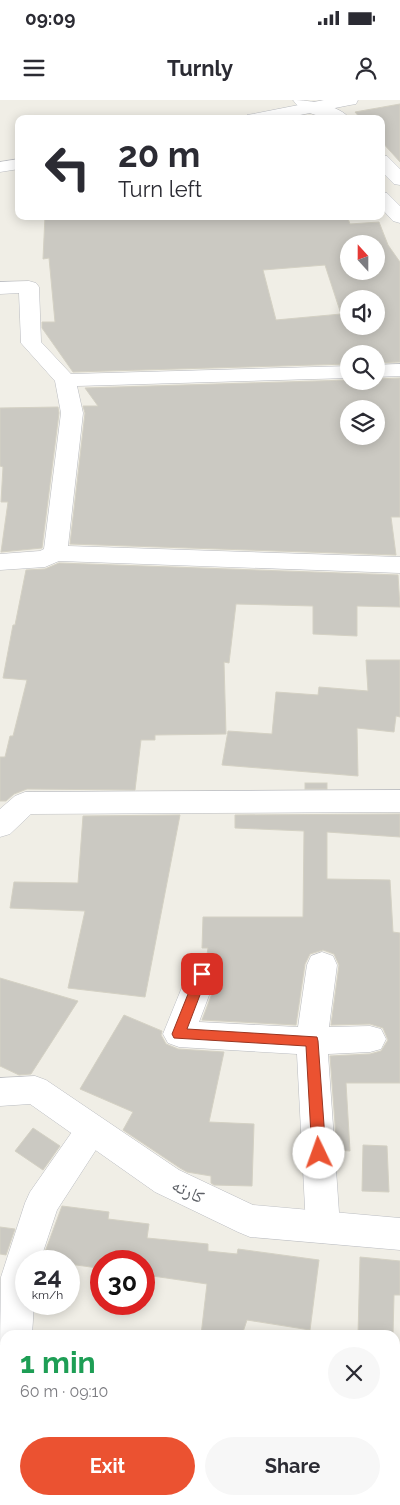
<!DOCTYPE html>
<html lang="en">
<head>
<meta charset="utf-8">
<style>
  :root { --surface:#fff; --page:#f7f7f7; --text:#2b2b33; --muted:#7c7c81; --accent:#eb5231 }
  body { margin:0; font-family:Raleway,"Noto Naskh Arabic",sans-serif; background:var(--page); color:var(--text); height:100vh; display:flex; flex-direction:column; font-size:19px; white-space:nowrap }
  * { box-sizing:border-box; margin:0 }
  p { font-size:16px; color:var(--muted) }
  .icon { flex:none; width:28px; height:28px; fill:none; stroke:currentColor; stroke-width:2; stroke-linecap:round; stroke-linejoin:round }
  .map { position:relative; flex:1; overflow:hidden }
  .details { position:absolute; left:0px; top:1230px; width:400px; height:175px; display:flex; flex-direction:column; background:var(--surface); border-radius:15px 15px 0 0; box-shadow:0 2px 12px #0003 }
  .details>* { flex:none }
  .banner { position:absolute; left:15px; top:15px; width:370px; height:105px; border-radius:10px; box-shadow:0 2px 12px #0003; background:#fff; color:var(--text); overflow:hidden }
  .needle { width:32px; rotate:339deg }
  .buttons { position:absolute; left:340px; top:135px; display:grid; gap:10px }
  .buttons a { display:grid; place-items:center; width:45px; height:45px; border-radius:50%; background:var(--surface); box-shadow:0 2px 12px #0003; font-size:25px }
  .speed { position:absolute; left:15px; top:1150px; display:flex; gap:10px; font-size:25px; font-weight:700; text-align:center }
  .speed>* { display:grid; place-content:center; width:65px; height:65px; border-radius:50%; background:var(--surface); box-shadow:0 2px 12px #0003; line-height:1 }
  .speed small { font-size:12px; font-weight:400 }
  .speed .limit { border:8px solid #d22; background:#fff; color:#111 }
  .pin { position:absolute; display:grid; place-items:center; width:42px; height:42px; color:#fff; margin:-21px; border-radius:10px; box-shadow:0 2px 8px #0006 }
  .me { position:absolute; width:55px; margin:-28px; rotate:357deg; stroke-linejoin:round; filter:drop-shadow(0 0 4px #0008) }
  .turn { display:flex; align-items:center; gap:18px; height:105px; padding:0 20px; font-size:22px }
  .turn .icon { width:65px; height:65px; stroke-width:2.5 }
  .turn b { display:block; font-size:35px; line-height:42px }
  .round { display:grid; place-items:center; flex:none; width:52px; height:52px; border-radius:26px; background:var(--page) }
  .head { display:flex; align-items:center; justify-content:space-between; height:85px; padding:0 20px }
  h1 { font-size:30px; font-weight:700; line-height:38px; color:#1e9e55 }
  .button { display:flex; gap:10px; margin-top:auto; padding:10px 20px }
  .button a { flex:1; height:58px; border-radius:30px; background:var(--accent); color:#fff; font-size:20px; font-weight:700; line-height:58px; text-align:center }
  .button a+a { background:var(--page); color:var(--text) }
  .status { display:flex; justify-content:space-between; align-items:center; height:35px; padding:0 25px; background:var(--surface); direction:ltr }
  .status svg { height:14px; fill:currentColor }
  header { display:flex; justify-content:space-between; align-items:center; height:65px; padding:0 20px; background:var(--surface); font-size:22px; font-weight:700 }
  .map>svg:first-child { display:block }
  .lines { fill:none; stroke-linecap:round; stroke-linejoin:round }
  .river { fill:#a6cfff; fill-rule:evenodd }
  .building { fill:#cbc9c2; stroke:#d4d1c4; fill-rule:evenodd }
  .minor-casing { stroke:#babcc1; stroke-width:1 }
  .tertiary-casing { stroke:#babcc1; stroke-width:1 }
  .minor { fill:#fff; fill-rule:evenodd }
  .tertiary { fill:#fff; fill-rule:evenodd }
  .route { fill:#eb5231; stroke:#993520 }
  .labels { text-anchor:middle; stroke-width:4; stroke-linejoin:round; paint-order:stroke }
  .near-street-label { font-size:18px; fill:#5d6066; stroke:#fff }
</style>
</head>
<body>
<div class="status"><b>09:09</b><svg viewBox="0 0 49 12"><path d="M0 12V9h3v3zM5 12V6h3v6zM10 12V3h3v9zM15 12V0h3v12zM26 1h20v11H26zM47 4h2v5h-2z"/></svg></div>
<header><svg class="icon" aria-label="menu" viewBox="0 0 24 24"><path d="M4 6h16M4 12h16M4 18h16"/></svg>Turnly<svg class="icon" aria-label="person" viewBox="0 0 24 24"><circle cx="12" cy="8" r="4"/><path d="M4 21q1-7 8-7t8 7"/></svg></header>
<div class="map">
<svg width="400" height="1405" viewBox="0 0 400 1405">
  <rect width="100%" height="100%" fill="#f0eee6"/>
  <g class="lines">
    <g class="river">
      <rect x="395" y="1315" width="5" height="72"/>
      <rect x="0" y="1321" width="5" height="74"/>
    </g>
  </g>
  <g class="building">
    <path d="M400 4V62L381 41V19H361L355 12Z"/>
    <path d="M45 116H347L350 124 379 122 388 145 400 162V262L376 263V254H349V264L73 272 42 228V222H55L49 158 43 159ZM349 144H376V171H349ZM325 165 341 214 276 220 263 170ZM349 199H376V226H349Z"/>
    <path d="M400 278V417H391L396 455 70 444 85 313 83 306H98L85 288 349 280 376 281V279ZM349 309H376V336H349Z"/>
    <path d="M58 307 59 313 42 448 1 452 8 402H1L3 367 0 366V308Z"/>
    <path d="M59 463 398 475 400 507 357 506V536L313 534V506L236 504 229 563 224 562 226 634 155 635V640H141L135 690 27 689 14 694 6 701H0V657H5L10 636H13L27 580 3 578 13 525H15L26 470 45 469Z"/>
    <path d="M366 560H400V617L396 616 394 632 357 628 358 676 222 665 228 631 272 634 276 592 318 595 319 587 368 591Z"/>
    <rect x="305" y="683" width="22" height="6"/>
    <path d="M400 714V737L327 732V779L390 780 393 832 400 833V983H346L350 1051 337 1050 330 956 370 954 381 951 388 940 383 928 370 924 331 925 339 865 334 854 323 850 310 854 305 864 296 925 202 920 219 875 215 864 206 861 208 848H202L203 817H303L304 731 235 728V715Z"/>
    <path d="M180 715 145 897 68 888 85 811 10 808 14 782 78 783 83 716Z"/>
    <path d="M0 878 78 901 31 974 19 975 0 966Z"/>
    <path d="M124 915 162 931 161 935 166 944 178 949 224 952 209 1022 254 1024 252 1086 214 1085 211 1083V1076L187 1072 180 1068 123 1030 133 1012 80 989Z"/>
    <path d="M33 1028 60 1046 43 1070 15 1051Z"/>
    <path d="M363 1045 387 1046 389 1092 362 1091Z"/>
    <path d="M62 1106 109 1112 108 1119 149 1124 147 1138 208 1144V1151L237 1154 238 1149 319 1160 310 1230 247 1220 242 1235H201L207 1184 146 1175 148 1161H100L98 1168 69 1164V1161L42 1160Z"/>
    <path d="M0 1127 15 1129 6 1155 0 1154Z"/>
    <path d="M360 1157 400 1161V1195H394L393 1235H358Z"/>
  </g>
  <g class="lines">
    <g class="minor-casing">
      <g id="minor">
        <path d="M293 0C309 0 340 5 350 19 332 19 304 17 293 0Z"/>
        <path d="M381 55 387 56 400 69V85L394 84 381 71Z"/>
        <path d="M381 92 387 93 400 106V123L393 121 381 108Z"/>
        <path d="M29 181 36 183 39 187 41 242 71 274 349 266V278L77 286 83 313 68 446 400 457V473L59 461 45 467 0 470V454L40 451 44 449 61 313 55 281 21 243 19 193 0 194V182Z"/>
        <path d="M400 264V276L376 277V265Z"/>
        <path d="M400 690V712L31 714 10 734 0 737V709L15 696 25 692Z"/>
        <path d="M322 852 333 856 337 865 329 927 370 926 381 929 386 939 381 949 370 952 328 954 340 1127 335 1138 323 1143 311 1138 306 1127 297 954 179 947 168 943 163 934 191 865 202 861 213 865 217 874 199 922 298 927 307 865 311 856Z"/>
        <path d="M92 1014 103 1019 108 1029 103 1039 57 1110 40 1161H26V1204H34L32 1235H5V1249L0 1244 1 1177 25 1103 30 1092 81 1019Z"/>
        <rect x="0" y="1274" width="5" height="36"/>
      </g>
    </g>
    <g class="tertiary-casing">
      <g id="tertiary">
        <path d="M324 0H358L356 4 350 5 280 19H245L247 15 253 14Z"/>
        <path d="M19 59V69L0 72V62Z"/>
        <path d="M35 976 46 980 179 1070 253 1105 400 1118V1150L250 1137 238 1132 155 1092 30 1004 0 1006V978Z"/>
      </g>
    </g>
    <use href="#minor" class="minor"/>
    <use href="#tertiary" class="tertiary"/>
  </g>
  <path class="route" d="M202 869 207 871 208 874 187 929 317 937 318 941 326 1053 324 1057 319 1059 314 1057 312 1053 306 946 174 938 172 934 196 874 198 871Z"/>
  <g class="labels">
    <g class="near-street-label">
      <text transform="translate(188 1091) rotate(26)" y="6">کارته</text>
    </g>
  </g>
</svg>
<div class="buttons">
<a><svg class="needle" viewBox="-14 -14 28 28"><path d="M0-13l5 13h-10z" fill="#e53935"/><path d="M0 13l5-13h-10z" fill="#7c7c81"/></svg></a>
<a><svg class="icon" aria-label="sound" viewBox="0 0 24 24"><path d="M4 9h4l5-4v14l-5-4H4zM17 9q2 3 0 6"/></svg></a>
<a><svg class="icon" aria-label="search" viewBox="0 0 24 24"><circle cx="10" cy="10" r="6"/><path d="M15 15l6 6"/></svg></a>
<a><svg class="icon" aria-label="layers" viewBox="0 0 24 24"><path d="M12 4l9 5-9 5-9-5zM3 14l9 5 9-5"/></svg></a>
</div>
<div class="speed"><div>24<small>km/h</small></div><div class="limit">30</div></div>
<div class="pin" style="left:202px;top:874px;background:#d93025"><svg class="icon" aria-label="arrive" viewBox="0 0 24 24"><path d="M6 21V4h12l-3 4 3 4H6"/></svg></div>
<svg class="me" style="left:319px;top:1053px" viewBox="-20 -20 40 40"><circle r="19" fill="#fff"/><path d="M0-13L10 11 0 6-10 11z" fill="#eb5231"/></svg>
<div class="banner">
<div class="turn"><svg class="icon" aria-label="left" viewBox="0 0 24 24"><path d="M17 20v-9H6M10 6l-5 5 5 5"/></svg><div><b>20 m</b>Turn left</div></div>
</div>
<section class="details">
<div class="head"><div><h1>1 min</h1><p>60 m · 09:10</p></div><a class="round"><svg class="icon" aria-label="close" viewBox="0 0 24 24"><path d="M6 6l12 12M18 6L6 18"/></svg></a></div>
<div class="button"><a>Exit</a><a>Share</a></div>
</section>
</div>
</body>
</html>
